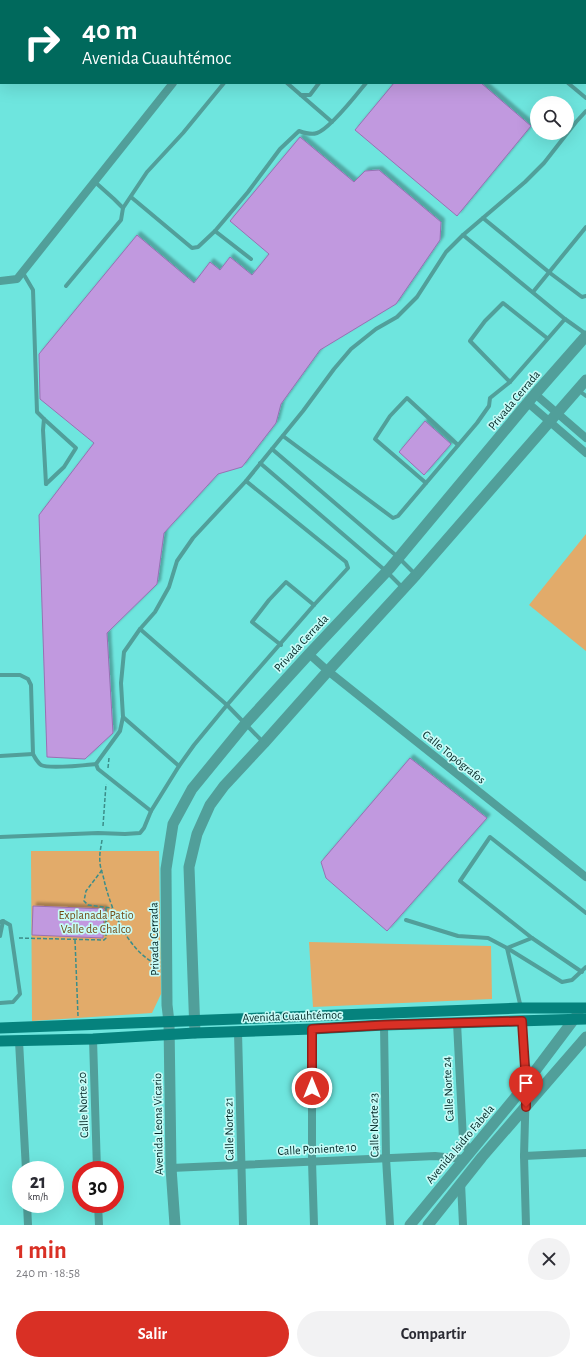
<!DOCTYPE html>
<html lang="es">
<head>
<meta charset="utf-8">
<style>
  :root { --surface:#fff; --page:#f2f2f3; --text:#2b2b33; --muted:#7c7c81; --accent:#d93025 }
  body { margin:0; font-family:"Alegreya Sans",sans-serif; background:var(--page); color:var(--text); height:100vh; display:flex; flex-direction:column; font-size:15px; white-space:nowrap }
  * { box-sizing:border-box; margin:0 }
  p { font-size:13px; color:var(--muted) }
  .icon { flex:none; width:22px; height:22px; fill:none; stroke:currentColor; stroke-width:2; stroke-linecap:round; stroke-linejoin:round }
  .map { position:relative; height:1225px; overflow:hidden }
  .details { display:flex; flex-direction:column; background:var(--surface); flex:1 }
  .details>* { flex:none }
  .guide { position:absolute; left:0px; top:0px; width:586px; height:84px; box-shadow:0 4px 16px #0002; background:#00695c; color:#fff; overflow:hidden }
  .tools { position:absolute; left:530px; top:96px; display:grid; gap:8px }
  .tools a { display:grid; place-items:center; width:44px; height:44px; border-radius:50%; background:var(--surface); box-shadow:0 4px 16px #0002; font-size:20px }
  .speed { position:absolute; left:12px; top:1161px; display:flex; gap:8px; font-size:20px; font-weight:700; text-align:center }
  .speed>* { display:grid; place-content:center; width:52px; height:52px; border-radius:50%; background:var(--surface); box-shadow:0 4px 16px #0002; line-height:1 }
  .speed small { font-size:10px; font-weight:400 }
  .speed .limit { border:6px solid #d22; background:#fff; color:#111 }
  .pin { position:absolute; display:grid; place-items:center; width:34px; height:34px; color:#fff; margin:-41px -17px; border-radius:50% 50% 50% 0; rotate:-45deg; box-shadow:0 0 4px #0007 }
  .pin .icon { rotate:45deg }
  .me { position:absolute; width:44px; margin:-22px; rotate:0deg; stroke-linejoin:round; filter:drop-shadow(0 0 3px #0008) }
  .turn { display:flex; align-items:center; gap:14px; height:84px; padding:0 16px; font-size:18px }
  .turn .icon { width:52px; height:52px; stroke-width:2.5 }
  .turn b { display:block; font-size:28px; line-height:34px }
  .round { display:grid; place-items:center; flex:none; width:42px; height:42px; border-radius:21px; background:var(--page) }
  .head { display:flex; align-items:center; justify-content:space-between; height:68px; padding:0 16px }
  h1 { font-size:24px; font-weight:700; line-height:30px; color:var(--accent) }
  .cta { display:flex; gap:8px; margin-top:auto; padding:8px 16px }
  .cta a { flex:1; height:46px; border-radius:24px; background:var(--accent); color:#fff; font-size:16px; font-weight:700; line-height:46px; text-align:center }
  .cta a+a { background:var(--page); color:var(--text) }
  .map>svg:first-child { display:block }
  .green { fill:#e2ab6a }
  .building { fill:#c199df; stroke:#9870b3; filter:url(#shadow) }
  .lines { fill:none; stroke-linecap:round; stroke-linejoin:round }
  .path { stroke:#3c8d89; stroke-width:1.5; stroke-dasharray:4 2; stroke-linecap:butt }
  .service { stroke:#519f9a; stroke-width:4 }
  .minor { stroke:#519f9a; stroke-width:8 }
  .tertiary { stroke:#519f9a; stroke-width:11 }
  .secondary { stroke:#05827d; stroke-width:11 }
  .route-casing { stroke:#8d1f18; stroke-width:10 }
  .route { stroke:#d93025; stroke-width:7 }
  .labels { text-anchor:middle; stroke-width:3.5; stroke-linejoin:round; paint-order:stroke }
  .street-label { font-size:12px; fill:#002423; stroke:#c6fbf7 }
  .park-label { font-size:12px; fill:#734c17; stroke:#c6fbf7 }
</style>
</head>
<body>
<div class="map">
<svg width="586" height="1225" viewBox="0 0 586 1225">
  <defs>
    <filter id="shadow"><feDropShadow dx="3.5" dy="-3.5" stdDeviation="1" flood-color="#0004"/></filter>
  </defs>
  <rect width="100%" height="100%" fill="#6ee5de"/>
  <g class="green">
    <path d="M586 534V651L529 605Z"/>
    <path d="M31 851H159L161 994 152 1013 32 1021Z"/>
    <path d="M309 942 491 946 492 999 313 1007Z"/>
  </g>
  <g class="building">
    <path d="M394 83H481L531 126 457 216 355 130Z"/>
    <path d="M300 137 354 182 365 171 379 170 441 222 440 240 396 304 320 350 281 404 276 423 242 467 218 474 164 533 157 584 107 633 113 733 85 759 47 757 39 515 94 443 40 399 39 354 137 235 194 283 210 262 220 270 230 257 252 275 269 254 230 221Z"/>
    <path d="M425 421 451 444 424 475 399 452Z"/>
    <path d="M410 758 487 818 387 931 326 878 321 862Z"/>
    <path d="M33 906 104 909 103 938 32 935Z"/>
  </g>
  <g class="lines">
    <g class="path">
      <path d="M108 768 109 758"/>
      <path d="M103 826 106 784"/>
      <path d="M102 840C101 847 99 855 100 862 100 868 103 874 104 880 111 909 127 950 156 964"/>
      <path d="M102 870 86 891 84 901 88 905 112 908"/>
      <path d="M19 938 104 940 106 938V908"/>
      <path d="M75 940 78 1016"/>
    </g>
    <g class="service">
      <path d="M468 0 469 1"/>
      <path d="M512 0 514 1"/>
      <path d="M387 1 388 0"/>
      <path d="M439 1 440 0"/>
      <path d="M585 58 586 59"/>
      <path d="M287 83 332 122"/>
      <path d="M568 83 586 98"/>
      <path d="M301 95H310L319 83"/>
      <path d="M131 197 192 248 198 247 215 231 248 192 280 149 299 131C305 133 311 135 317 133 330 129 357 94 366 83"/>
      <path d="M123 208 147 172 183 133 224 83"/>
      <path d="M483 218 550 273 582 297 586 296"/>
      <path d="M215 231 251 259"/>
      <path d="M463 235 565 319 586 334"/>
      <path d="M23 273 33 290 37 412 44 419 43 430 46 484"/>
      <path d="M66 286 121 220 123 208 114 199 95 182"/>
      <path d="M533 292 586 227"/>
      <path d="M510 382 470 341 485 321 503 303 547 338"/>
      <path d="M578 390 586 396"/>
      <path d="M44 419 76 448 64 467 46 484"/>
      <path d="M283 436 393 518 398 516 477 423 489 406 490 398 510 382 565 319"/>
      <path d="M272 449 399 558 416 575"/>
      <path d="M260 463 387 572 403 588"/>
      <path d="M426 483 375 439 390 416 407 398 458 445"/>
      <path d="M140 629 227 705 263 742"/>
      <path d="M281 645 252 622 269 600 286 582 314 605"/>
      <path d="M0 675H20L28 679 31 685 33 754C35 758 37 762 41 765 49 769 86 765 96 764L120 731 123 717 121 683 124 652 140 629 155 612 169 587 177 561 193 538 246 481 303 411 334 369 351 349 376 329 397 317 417 297 446 252 463 235 525 182 544 163 576 122 586 111"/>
      <path d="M123 717 179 766"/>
      <path d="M0 756 33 754"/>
      <path d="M96 764 98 769 151 811"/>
      <path d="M0 837 98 833 125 834 140 833 144 828 151 811 179 766 194 745 227 705 314 605 348 568 346 562 246 481"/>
      <path d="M406 920 458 936 488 938 507 948 562 982 572 980 586 967"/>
      <path d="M0 922 3 921 10 925 20 994 13 1002 0 1003"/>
      <path d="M0 936 3 921"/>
      <path d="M532 938 460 881 490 837 586 913"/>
      <path d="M507 948 532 938 582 972"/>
      <path d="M507 948 521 1008"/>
    </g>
    <g class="minor">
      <path d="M557 0 558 1"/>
      <path d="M239 1V0"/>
      <path d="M585 22H586"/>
      <path d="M0 281 17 279 173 83"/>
      <path d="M535 394 586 438"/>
      <path d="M528 403 586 453"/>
      <path d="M309 654 328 671 586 877"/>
      <path d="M522 1021 526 1083 524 1156 526 1225"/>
      <path d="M457 1023 463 1139 469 1152"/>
      <path d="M384 1025 386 1158 390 1225"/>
      <path d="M312 1029V1161L314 1225"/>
      <path d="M238 1032 243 1225"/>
      <path d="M93 1039 97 1170"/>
      <path d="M19 1041 26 1170"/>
      <path d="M524 1156 586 1153"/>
      <path d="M171 1168 435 1156 464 1159"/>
      <path d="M461 1183 463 1225"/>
      <path d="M27 1204 28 1225"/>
      <path d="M98 1204 99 1225"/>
    </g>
    <g class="tertiary">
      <path d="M195 1033 189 867 197 834 210 805 224 786 264 743 328 671 416 575 586 380"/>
      <path d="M175 1225 171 1168 169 1022 167 1005 166 869 173 824 192 789 246 723 309 654 390 568 535 394 586 336"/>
      <path d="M410 1225 514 1099 578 1014"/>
      <path d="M428 1225 482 1157 586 1037"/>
    </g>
    <g class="secondary">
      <path d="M0 1028 521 1008H586"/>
      <path d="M0 1041 93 1039 195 1033 312 1029 384 1025 586 1019"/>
    </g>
  </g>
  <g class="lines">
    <g class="route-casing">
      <path id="route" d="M312 1088V1029L384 1025 522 1021 526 1083V1107"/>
    </g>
    <use href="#route" class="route"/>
  </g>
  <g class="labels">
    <g class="street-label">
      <text transform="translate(514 400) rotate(-50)" y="4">Privada Cerrada</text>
      <text transform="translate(301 643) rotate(-47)" y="4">Privada Cerrada</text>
      <text transform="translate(454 757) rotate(39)" y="4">Calle Topógrafos</text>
      <text transform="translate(154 939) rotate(-91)" y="4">Privada Cerrada</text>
      <text transform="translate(292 1016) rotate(-2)" y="4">Avenida Cuauhtémoc</text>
      <text transform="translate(448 1089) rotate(-93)" y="4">Calle Norte 24</text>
      <text transform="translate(83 1105) rotate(-92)" y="4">Calle Norte 20</text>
      <text transform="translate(158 1124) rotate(-91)" y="4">Avenida Leona Vicario</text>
      <text transform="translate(374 1125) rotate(-91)" y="4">Calle Norte 23</text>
      <text transform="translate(229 1129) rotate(-91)" y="4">Calle Norte 21</text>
      <text transform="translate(460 1144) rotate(-50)" y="4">Avenida Isidro Fabela</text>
      <text transform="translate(317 1149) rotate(-3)" y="4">Calle Poniente 10</text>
    </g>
    <g class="park-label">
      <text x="96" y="919">Explanada Patio<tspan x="96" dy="14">Valle de Chalco</tspan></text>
    </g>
  </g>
</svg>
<div class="tools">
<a><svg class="icon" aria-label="search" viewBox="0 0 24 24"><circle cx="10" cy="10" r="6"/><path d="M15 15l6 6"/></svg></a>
</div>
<div class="speed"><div>21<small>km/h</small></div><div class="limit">30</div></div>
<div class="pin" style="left:526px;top:1107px;background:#d93025"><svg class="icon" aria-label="arrive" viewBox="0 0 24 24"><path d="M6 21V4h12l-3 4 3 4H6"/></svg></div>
<svg class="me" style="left:312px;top:1088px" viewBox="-20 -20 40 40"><circle r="17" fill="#d93025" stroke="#fff" stroke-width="3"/><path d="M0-11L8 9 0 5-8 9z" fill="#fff"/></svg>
<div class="guide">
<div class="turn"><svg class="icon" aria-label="right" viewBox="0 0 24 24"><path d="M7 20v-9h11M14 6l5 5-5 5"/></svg><div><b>40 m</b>Avenida Cuauhtémoc</div></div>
</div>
</div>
<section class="details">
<div class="head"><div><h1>1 min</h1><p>240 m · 18:58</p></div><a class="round"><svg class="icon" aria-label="close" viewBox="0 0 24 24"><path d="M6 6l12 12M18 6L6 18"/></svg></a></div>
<div class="cta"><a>Salir</a><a>Compartir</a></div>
</section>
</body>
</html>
